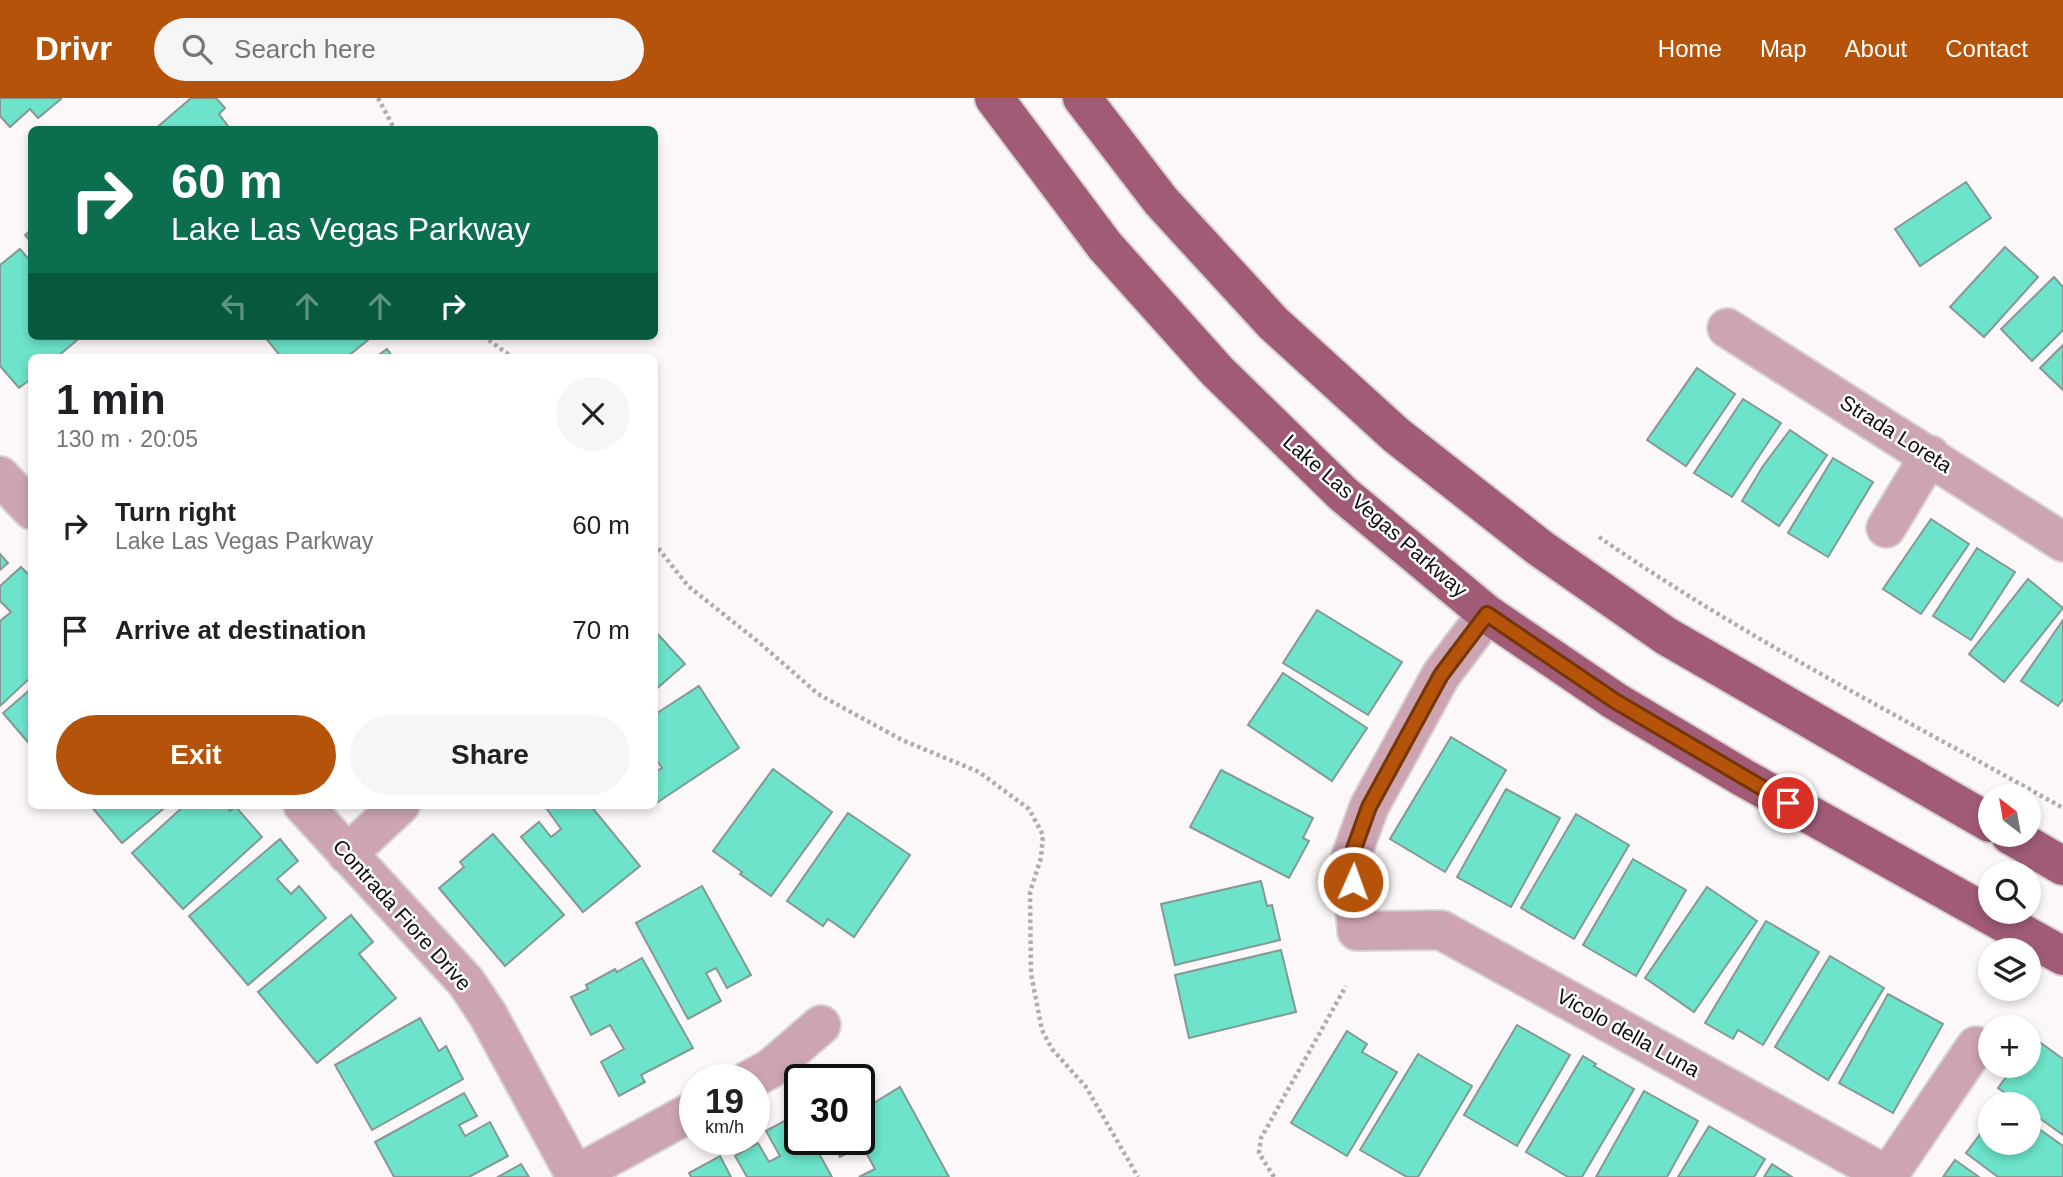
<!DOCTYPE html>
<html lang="en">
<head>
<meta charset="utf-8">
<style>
  :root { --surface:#fff; --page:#f6f6f6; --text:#202124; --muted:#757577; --accent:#b45309 }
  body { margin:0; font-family:Helvetica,sans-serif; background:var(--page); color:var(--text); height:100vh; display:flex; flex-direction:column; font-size:26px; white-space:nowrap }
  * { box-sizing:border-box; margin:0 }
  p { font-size:23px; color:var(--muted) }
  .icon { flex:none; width:38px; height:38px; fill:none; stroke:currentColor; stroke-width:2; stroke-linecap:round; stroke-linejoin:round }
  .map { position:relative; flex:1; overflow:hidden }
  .drawer { position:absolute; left:28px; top:256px; width:630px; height:455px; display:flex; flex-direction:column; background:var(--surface); border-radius:10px; box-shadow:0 4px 10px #0003 }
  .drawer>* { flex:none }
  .guide { position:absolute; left:28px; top:28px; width:630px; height:214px; border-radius:10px; box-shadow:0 4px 10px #0003; background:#0b6e4f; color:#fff; overflow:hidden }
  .needle { width:46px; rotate:329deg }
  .fabs { position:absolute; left:1978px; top:686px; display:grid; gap:14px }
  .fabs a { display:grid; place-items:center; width:63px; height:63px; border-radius:50%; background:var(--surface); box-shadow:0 4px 10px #0003; font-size:35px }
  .speed { position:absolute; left:679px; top:966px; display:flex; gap:14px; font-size:35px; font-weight:700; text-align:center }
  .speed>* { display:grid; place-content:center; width:91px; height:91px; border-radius:50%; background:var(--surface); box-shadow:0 4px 10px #0003; line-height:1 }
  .speed small { font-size:18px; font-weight:400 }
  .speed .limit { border:4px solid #111; border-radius:10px; background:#fff; color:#111 }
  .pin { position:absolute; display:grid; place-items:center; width:60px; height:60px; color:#fff; margin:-30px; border:4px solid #fff; border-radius:50%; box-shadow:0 2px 7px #0007 }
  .me { position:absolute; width:77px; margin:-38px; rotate:2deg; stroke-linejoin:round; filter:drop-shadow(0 0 5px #0008) }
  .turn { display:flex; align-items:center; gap:24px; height:147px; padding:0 28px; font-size:32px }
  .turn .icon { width:91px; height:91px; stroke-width:2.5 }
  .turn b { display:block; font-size:49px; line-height:60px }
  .lanes { display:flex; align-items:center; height:66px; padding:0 28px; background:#0003; justify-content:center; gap:35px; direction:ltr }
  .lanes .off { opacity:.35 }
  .round { display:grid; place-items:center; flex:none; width:74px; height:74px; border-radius:37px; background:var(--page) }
  .headline { display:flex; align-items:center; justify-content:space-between; height:119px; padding:0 28px }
  h1 { font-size:42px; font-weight:700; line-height:52px }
  .button { display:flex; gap:14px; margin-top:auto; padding:14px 28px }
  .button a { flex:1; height:80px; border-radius:42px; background:var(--accent); color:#fff; font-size:28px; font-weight:700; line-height:80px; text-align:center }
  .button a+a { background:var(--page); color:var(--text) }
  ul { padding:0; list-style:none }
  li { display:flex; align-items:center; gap:21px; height:105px; padding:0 28px }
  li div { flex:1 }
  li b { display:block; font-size:26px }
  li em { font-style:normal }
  header { display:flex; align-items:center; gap:42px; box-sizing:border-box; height:98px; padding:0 35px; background:var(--accent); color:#fff }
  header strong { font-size:33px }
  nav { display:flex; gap:38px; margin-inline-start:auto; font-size:24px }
  .search { width:490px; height:63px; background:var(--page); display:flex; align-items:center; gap:18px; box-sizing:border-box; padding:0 24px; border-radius:38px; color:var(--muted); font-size:26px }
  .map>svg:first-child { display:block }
  .building { fill:#6ce3ca; stroke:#859994; stroke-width:2 }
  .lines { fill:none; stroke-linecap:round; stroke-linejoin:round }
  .minor-casing { stroke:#d7d2d4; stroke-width:42 }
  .major-casing { stroke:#d7d2d4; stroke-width:42 }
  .path { stroke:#b0abad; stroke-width:4.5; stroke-dasharray:3.5 3.5; stroke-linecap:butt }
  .minor { stroke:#cda4b2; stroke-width:38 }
  .major { stroke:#a15b77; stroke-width:38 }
  .route-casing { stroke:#753606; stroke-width:18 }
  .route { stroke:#b45309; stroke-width:12 }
  .labels { text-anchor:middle; stroke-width:5; stroke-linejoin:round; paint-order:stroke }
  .street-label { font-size:21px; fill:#120c0e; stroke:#fff }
</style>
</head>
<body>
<header>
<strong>Drivr</strong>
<div class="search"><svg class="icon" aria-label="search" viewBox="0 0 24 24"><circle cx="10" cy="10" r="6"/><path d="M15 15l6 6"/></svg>Search here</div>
<nav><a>Home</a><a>Map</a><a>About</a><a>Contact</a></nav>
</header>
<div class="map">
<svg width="2063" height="1079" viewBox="0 0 2063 1079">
  <rect width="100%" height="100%" fill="#fcf8fa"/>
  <g class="building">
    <path d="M0 0H61V1L38 20 30 11 10 29 0 18Z"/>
    <path d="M191 0H216L225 10 219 16 231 32H154Z"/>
    <path d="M1966 84 1991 120 1920 168 1895 131Z"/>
    <path d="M32 131V145L25 137Z"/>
    <path d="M2005 149 2038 179 1984 239 1950 209Z"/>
    <path d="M20 151 32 165V238H82L57 259H32V280L19 290 0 268V167Z"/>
    <path d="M2054 179 2063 189V232L2032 263 2001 231Z"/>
    <path d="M264 238H373L347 259H281Z"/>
    <path d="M2063 247V292L2040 270Z"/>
    <path d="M387 251 393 259H376Z"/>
    <path d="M1697 270 1735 296 1686 368 1647 342Z"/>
    <path d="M1743 301 1781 325 1732 399 1694 375Z"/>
    <path d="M1790 332 1827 357 1779 428 1742 403 1763 368Z"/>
    <path d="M1833 360 1873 384 1828 459 1788 435Z"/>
    <path d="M1931 421 1969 446 1921 516 1883 491Z"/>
    <path d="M1977 450 2015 474 1971 542 1933 518Z"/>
    <path d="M0 456 8 465 0 472Z"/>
    <path d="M21 469 32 480V578L0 608V523L11 514 0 503V488Z"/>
    <path d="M2028 481 2063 510 2004 584 1969 556Z"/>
    <path d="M1317 512 1402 564 1368 617 1283 565Z"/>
    <path d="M2063 522V601L2058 608 2021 583Z"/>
    <path d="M654 532 685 566 654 593Z"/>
    <path d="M1283 575 1367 630 1332 683 1248 627Z"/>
    <path d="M699 588 739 650 655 706 654 675 662 670 656 661 654 662V617Z"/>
    <path d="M32 590V649L3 615Z"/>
    <path d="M1451 639 1506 672 1445 774 1390 741Z"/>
    <path d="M773 671 832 714 771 798 740 776 742 774 713 753Z"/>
    <path d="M1221 672 1313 720 1303 740 1309 743 1289 780 1190 729Z"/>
    <path d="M1506 691 1560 720 1511 809 1457 779Z"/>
    <path d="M90 707H168L122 745Z"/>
    <path d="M185 707H225L230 713 236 709 262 739 183 811 132 755Z"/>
    <path d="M590 707 640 768 583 814 521 739 539 724 551 739 561 731 544 707Z"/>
    <path d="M848 715 910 757 854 839 828 821 823 828 787 803Z"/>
    <path d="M1576 716 1629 747 1574 841 1521 810Z"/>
    <path d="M493 736 564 817 505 868 439 790 464 769 460 764Z"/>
    <path d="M280 741 298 763 277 781 291 796 299 788 326 820 248 887 189 818Z"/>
    <path d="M1633 761 1686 792 1636 878 1583 847Z"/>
    <path d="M1261 783 1267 808 1272 807 1280 842 1175 867 1161 806Z"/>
    <path d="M702 788 751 877 727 890 716 870 706 875 721 903 688 921 636 825Z"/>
    <path d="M1707 789 1757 823 1694 914 1645 880Z"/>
    <path d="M351 817 373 844 359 856 396 900 317 965 258 894Z"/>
    <path d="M1766 823 1819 854 1763 947 1738 932 1733 941 1705 925Z"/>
    <path d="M1281 852 1296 914 1189 940 1175 877Z"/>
    <path d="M1830 858 1884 890 1828 982 1775 949Z"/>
    <path d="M642 860 693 950 641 977 645 984 619 998 601 964 624 951 610 927 591 937 571 899 588 891 586 887 615 871 617 874Z"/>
    <path d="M1888 896 1943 926 1893 1015 1839 985Z"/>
    <path d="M420 920 439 953 446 948 463 981 372 1032 335 967Z"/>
    <path d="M1517 927 1570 957 1517 1048 1464 1017Z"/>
    <path d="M1347 933 1367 946 1362 954 1397 974 1347 1058 1291 1025Z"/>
    <path d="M2034 940 2063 961V1037L2028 1012V1006H2021L1998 990 2014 968H2028V948Z"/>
    <path d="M1418 956 1472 988 1418 1079H1407L1360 1052Z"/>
    <path d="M1583 958 1596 966 1594 968 1634 991 1582 1079H1568L1526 1054Z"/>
    <path d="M900 989 949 1079H859L875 1071 862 1047 840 1059 830 1041H859V1014Z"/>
    <path d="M1644 993 1698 1023 1667 1079H1596Z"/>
    <path d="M464 995 477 1018 459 1027 465 1038 490 1024 508 1058 469 1079H394L375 1044Z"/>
    <path d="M797 1016 800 1021V1041H811L832 1079H747L735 1058 758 1045 769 1064 780 1058 766 1033Z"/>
    <path d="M1990 1023V1045H2028V1023L2063 1048V1079H1998L1966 1055Z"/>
    <path d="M1709 1028 1765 1061 1754 1079H1678Z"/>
    <path d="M720 1058 731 1079H691L689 1075Z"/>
    <path d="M1955 1062 1979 1079H1943Z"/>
    <path d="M521 1066 529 1079H498Z"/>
    <path d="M1772 1066 1792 1079H1764Z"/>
  </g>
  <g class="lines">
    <g class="minor-casing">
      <g id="minor">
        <path d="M1727 230 2063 444"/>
        <path d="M0 378 32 412"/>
        <path d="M1886 430 1930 357"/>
        <path d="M1487 516 1441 577 1369 709 1351 759 1357 833 1441 832 1888 1078"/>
        <path d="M303 707 466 884 488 917 576 1079"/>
        <path d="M347 756 400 707"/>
        <path d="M749 982 770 971 821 927"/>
        <path d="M576 1077 695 1012"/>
        <path d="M1887 1079 1976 948"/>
      </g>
    </g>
    <g class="major-casing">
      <g id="major">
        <path d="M994 0 1105 148 1217 273 1343 396 1487 516 1615 603 1742 679 2063 858"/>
        <path d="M1082 0 1161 103 1273 225 1396 337 1540 450 1666 538 1990 725"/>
        <path d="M2010 737 2063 768"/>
      </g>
    </g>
    <g class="path">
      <path d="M378 0 395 32"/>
      <path d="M483 238 512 259"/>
      <path d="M1599 439C1746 541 1907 622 2063 710"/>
      <path d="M654 445 688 488 761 546 818 596 902 642 979 674 1029 711 1043 737 1041 760 1030 794 1031 876 1042 932 1052 951 1086 989 1138 1079"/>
      <path d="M1274 1079 1259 1055 1261 1040 1346 888"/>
    </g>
    <use href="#minor" class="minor"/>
    <use href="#major" class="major"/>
  </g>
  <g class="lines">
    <g class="route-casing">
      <path id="route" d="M1353 784 1351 759 1369 709 1441 577 1487 516 1615 603 1788 705"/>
    </g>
    <use href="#route" class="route"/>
  </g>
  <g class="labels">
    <g class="street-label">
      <text transform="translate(1896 336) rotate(32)" y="7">Strada Loreta</text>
      <text transform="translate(1375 418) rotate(41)" y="7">Lake Las Vegas Parkway</text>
      <text transform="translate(402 817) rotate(48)" y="7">Contrada Fiore Drive</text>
      <text transform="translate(1628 935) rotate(29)" y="7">Vicolo della Luna</text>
    </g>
  </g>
</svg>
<div class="fabs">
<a><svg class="needle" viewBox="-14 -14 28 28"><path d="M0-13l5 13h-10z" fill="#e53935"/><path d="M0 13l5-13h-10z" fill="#757577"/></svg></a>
<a><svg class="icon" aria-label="search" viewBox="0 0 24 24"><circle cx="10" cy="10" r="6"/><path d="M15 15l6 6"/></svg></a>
<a><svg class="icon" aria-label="layers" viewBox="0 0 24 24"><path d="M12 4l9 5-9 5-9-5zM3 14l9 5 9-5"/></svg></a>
<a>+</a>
<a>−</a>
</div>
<div class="speed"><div>19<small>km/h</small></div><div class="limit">30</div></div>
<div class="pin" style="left:1788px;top:705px;background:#d93025"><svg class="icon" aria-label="arrive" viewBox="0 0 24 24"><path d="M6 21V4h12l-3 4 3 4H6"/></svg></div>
<svg class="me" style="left:1353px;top:784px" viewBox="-20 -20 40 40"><circle r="17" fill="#b45309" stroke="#fff" stroke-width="3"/><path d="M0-11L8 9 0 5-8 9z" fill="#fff"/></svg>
<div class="guide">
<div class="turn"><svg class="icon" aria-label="right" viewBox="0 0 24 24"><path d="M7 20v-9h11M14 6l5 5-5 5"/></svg><div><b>60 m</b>Lake Las Vegas Parkway</div></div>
<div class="lanes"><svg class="icon off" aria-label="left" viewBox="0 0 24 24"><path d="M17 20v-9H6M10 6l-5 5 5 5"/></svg><svg class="icon off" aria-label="ahead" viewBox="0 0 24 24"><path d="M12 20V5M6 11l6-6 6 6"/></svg><svg class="icon off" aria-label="ahead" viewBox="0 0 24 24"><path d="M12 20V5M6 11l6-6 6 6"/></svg><svg class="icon" aria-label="right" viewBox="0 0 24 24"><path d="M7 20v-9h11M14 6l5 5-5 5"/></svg></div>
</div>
<section class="drawer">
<div class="headline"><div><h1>1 min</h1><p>130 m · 20:05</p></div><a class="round"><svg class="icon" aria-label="close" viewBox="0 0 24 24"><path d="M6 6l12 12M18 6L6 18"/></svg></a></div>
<ul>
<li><svg class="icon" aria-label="right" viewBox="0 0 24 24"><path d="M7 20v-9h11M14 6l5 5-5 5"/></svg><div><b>Turn right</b><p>Lake Las Vegas Parkway</p></div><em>60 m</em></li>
<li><svg class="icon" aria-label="arrive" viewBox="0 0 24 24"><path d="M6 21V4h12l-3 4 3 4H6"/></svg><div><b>Arrive at destination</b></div><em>70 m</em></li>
</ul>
<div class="button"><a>Exit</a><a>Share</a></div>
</section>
</div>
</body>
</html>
